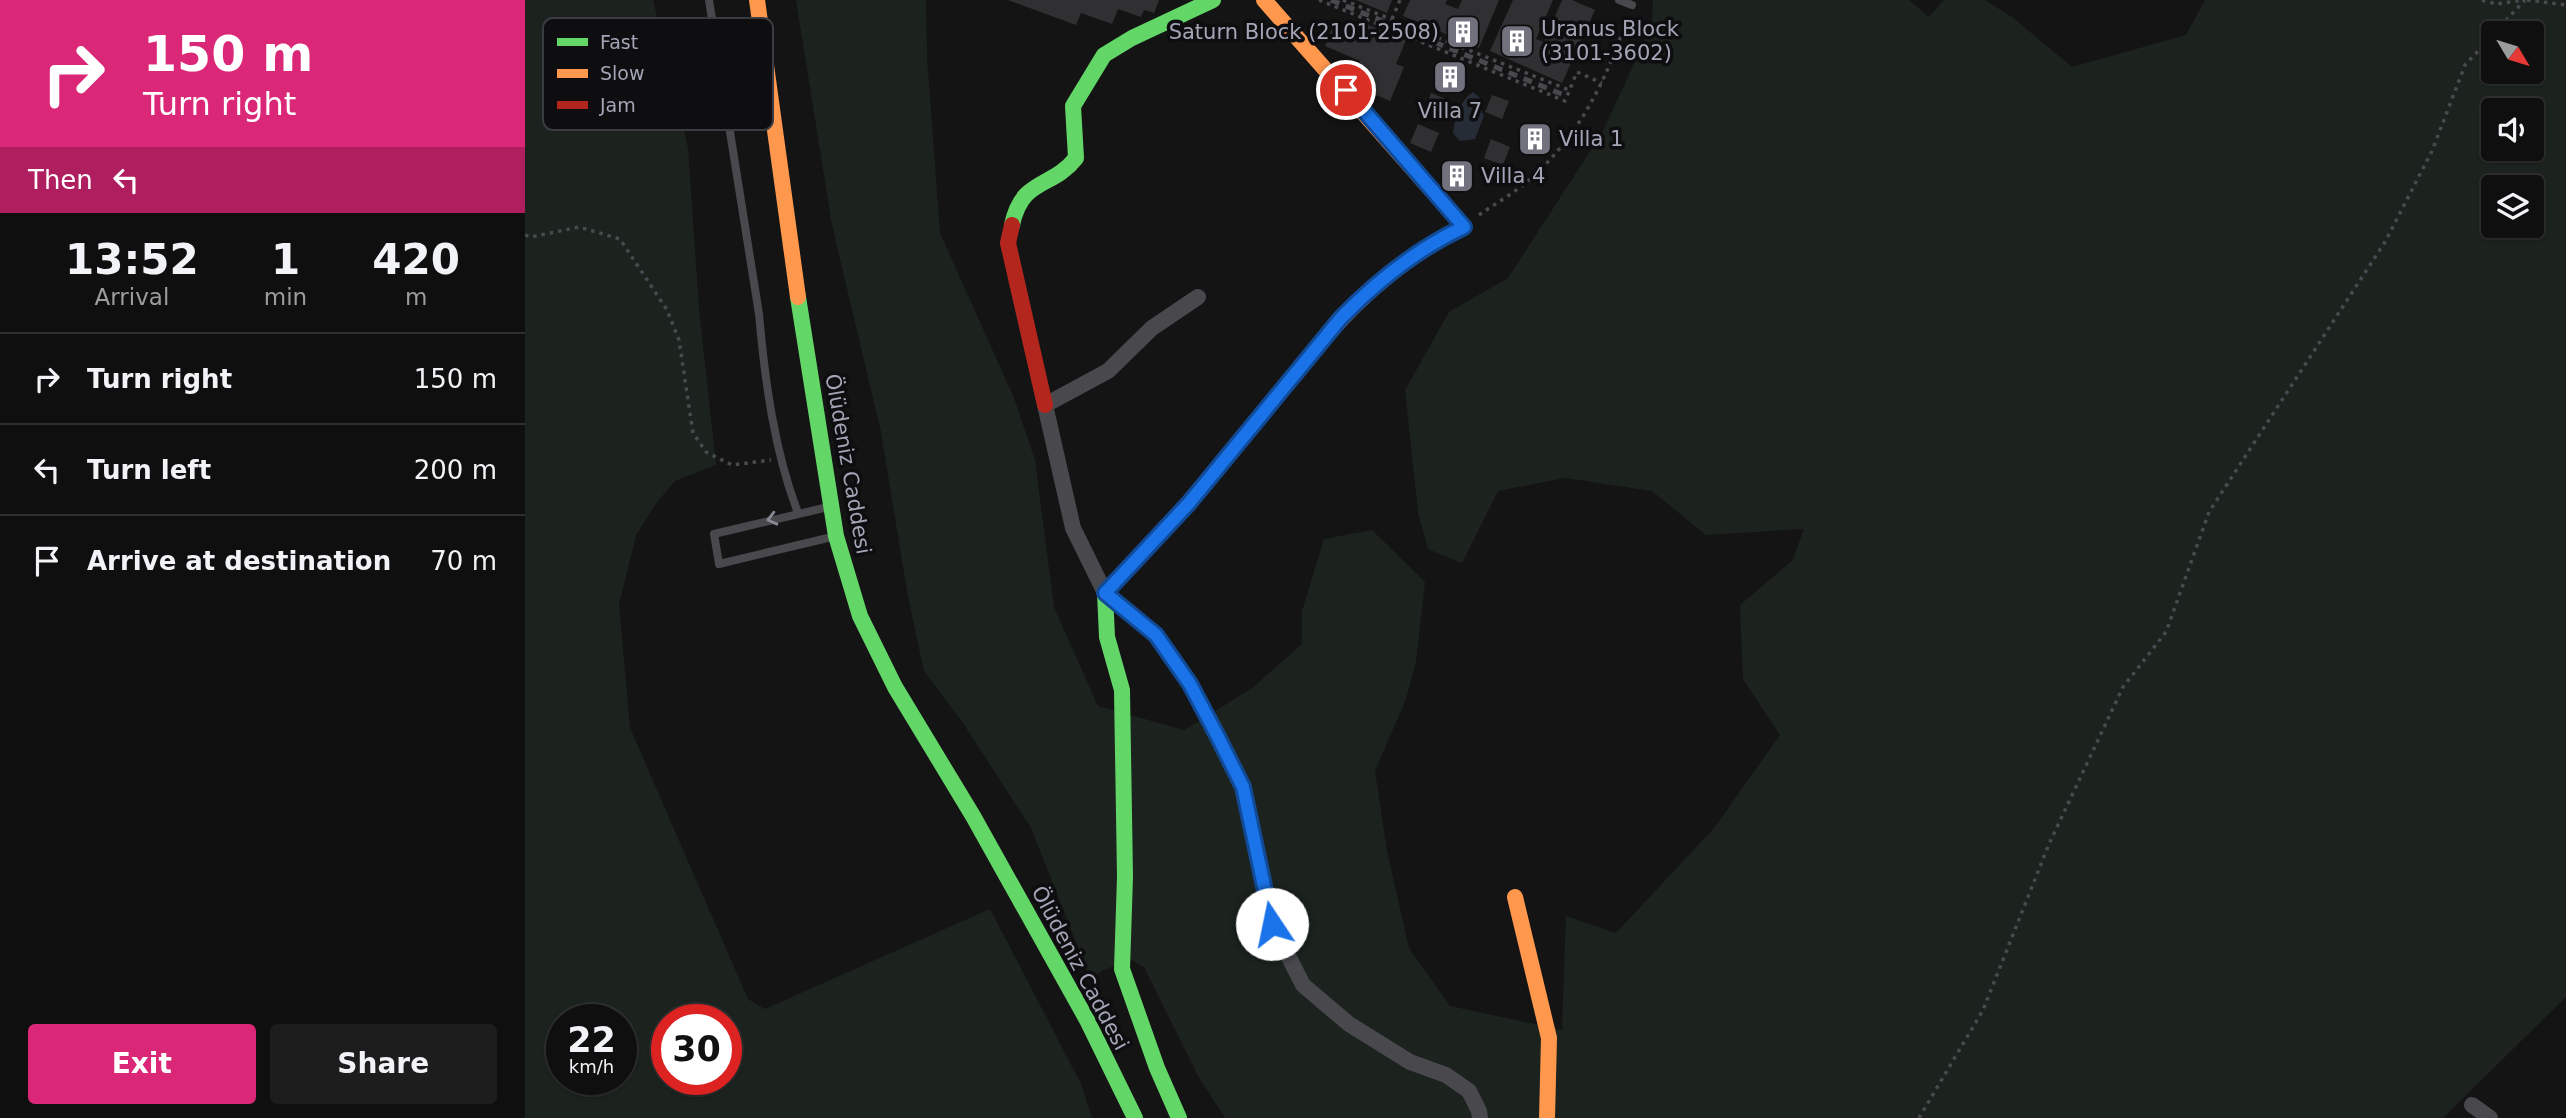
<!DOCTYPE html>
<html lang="en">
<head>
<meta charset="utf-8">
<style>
  :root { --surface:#0f0f0f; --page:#1d1d1d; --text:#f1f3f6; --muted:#9b9c9e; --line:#2f2f2f; --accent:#db2777 }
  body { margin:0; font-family:"DejaVu Sans",sans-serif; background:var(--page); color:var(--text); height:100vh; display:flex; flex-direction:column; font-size:26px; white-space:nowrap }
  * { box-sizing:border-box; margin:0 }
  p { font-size:23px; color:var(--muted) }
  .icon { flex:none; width:38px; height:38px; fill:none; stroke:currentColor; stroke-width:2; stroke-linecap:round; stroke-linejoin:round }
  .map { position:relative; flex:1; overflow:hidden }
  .panel { display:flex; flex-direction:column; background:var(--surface); width:525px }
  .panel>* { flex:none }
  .top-card { background:#db2777; color:#fff; overflow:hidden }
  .needle { width:46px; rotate:128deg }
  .tools { position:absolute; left:1956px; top:21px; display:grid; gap:14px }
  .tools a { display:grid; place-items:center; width:63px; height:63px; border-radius:7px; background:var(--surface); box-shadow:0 2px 5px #0004,0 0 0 2px var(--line); font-size:35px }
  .speed { position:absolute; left:21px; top:1004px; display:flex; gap:14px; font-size:35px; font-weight:700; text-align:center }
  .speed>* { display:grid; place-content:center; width:91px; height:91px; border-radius:50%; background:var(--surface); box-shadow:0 2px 5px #0004,0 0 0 2px var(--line); line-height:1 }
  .speed small { font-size:18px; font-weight:400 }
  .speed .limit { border:10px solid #d22; background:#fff; color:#111 }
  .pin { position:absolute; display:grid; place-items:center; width:60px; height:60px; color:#fff; margin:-30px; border:4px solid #fff; border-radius:50%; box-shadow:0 2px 7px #0007 }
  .me { position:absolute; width:77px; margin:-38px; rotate:349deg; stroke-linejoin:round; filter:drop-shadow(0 0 5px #0008) }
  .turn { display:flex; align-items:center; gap:24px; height:147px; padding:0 28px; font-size:32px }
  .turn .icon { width:91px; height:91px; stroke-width:2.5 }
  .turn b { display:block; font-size:49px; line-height:60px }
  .then { display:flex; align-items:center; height:66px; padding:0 28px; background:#0003; gap:14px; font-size:26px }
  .eta { display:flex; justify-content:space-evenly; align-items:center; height:119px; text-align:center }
  .eta b { font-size:42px; font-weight:600; line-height:49px }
  .action { display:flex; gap:14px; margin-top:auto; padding:14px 28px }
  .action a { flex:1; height:80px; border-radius:7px; background:var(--accent); color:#fff; font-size:28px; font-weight:600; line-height:80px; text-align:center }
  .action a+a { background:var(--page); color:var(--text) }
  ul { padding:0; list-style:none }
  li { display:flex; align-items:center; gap:21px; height:91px; padding:0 28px; border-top:2px solid var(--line) }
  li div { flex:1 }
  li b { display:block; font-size:26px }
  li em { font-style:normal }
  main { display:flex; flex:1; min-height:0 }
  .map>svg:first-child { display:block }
  .green { fill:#1c231e; fill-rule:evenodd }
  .water { fill:#262c36 }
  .building { fill:#303032 }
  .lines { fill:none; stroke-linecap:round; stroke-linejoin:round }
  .path { stroke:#494a4f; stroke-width:3.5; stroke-dasharray:3.5 5; stroke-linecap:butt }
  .lane { stroke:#48484d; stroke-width:8 }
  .street { stroke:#48484d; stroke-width:16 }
  .fast { stroke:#63d668; stroke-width:16 }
  .slow { stroke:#ff974d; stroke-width:16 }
  .jam { stroke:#b3261e; stroke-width:16 }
  .rail { stroke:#48484d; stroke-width:5; stroke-dasharray:9 7; stroke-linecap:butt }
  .oneway { stroke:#888996 }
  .route-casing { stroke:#114b97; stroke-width:18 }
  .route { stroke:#1a73e8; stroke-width:12 }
  .labels { text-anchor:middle; stroke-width:7; stroke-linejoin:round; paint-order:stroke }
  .poi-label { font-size:21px; fill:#a3a5b6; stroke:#0e0e10; text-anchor:start }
  .street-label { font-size:21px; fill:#a3a5b6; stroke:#0e0e10 }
  .key { fill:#0e0e10; stroke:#3b3b42; stroke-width:2 }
  .key-label { font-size:19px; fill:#a3a5b6 }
</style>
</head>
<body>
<main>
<section class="panel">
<div class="top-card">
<div class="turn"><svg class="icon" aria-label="right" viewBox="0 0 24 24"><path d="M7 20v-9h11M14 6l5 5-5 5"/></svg><div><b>150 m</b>Turn right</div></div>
<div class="then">Then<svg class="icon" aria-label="left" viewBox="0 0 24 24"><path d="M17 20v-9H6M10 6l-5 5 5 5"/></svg></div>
</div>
<div class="eta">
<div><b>13:52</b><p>Arrival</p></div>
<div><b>1</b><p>min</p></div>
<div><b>420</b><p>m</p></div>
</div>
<ul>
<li><svg class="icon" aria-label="right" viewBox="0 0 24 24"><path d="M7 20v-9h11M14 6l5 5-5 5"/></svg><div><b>Turn right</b></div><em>150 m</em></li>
<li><svg class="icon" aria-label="left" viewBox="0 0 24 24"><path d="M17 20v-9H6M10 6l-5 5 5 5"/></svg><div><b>Turn left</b></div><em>200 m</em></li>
<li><svg class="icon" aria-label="arrive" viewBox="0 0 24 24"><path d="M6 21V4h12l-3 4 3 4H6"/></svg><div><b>Arrive at destination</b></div><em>70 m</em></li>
</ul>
<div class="action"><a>Exit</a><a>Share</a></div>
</section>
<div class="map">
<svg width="2041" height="1118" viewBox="0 0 2041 1118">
  <rect width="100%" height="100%" fill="#141414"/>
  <g class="green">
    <path d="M0 0H128L163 148 174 308 191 465 150 481 132 502 111 535 94 604 105 728 223 999 240 1009 465 909 556 1084 567 1118H0ZM37 1020H96V1080H37ZM142 1020H201V1080H142Z"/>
    <path d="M271 0H401L402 57 415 233 489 398 510 460 529 607 573 706 659 730 726 689 777 644V611L799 539 847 530 900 582 891 662 881 699 850 771 862 851 884 948 925 1006 1037 1030 1041 916 1091 933 1190 827 1255 735 1218 679 1215 605 1267 561 1279 529 1181 535 1127 491 1040 478 973 491 937 563 903 549 893 512 880 390 924 312 983 278 1077 133 1127 25 1128 0H1384L1404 17 1419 0H1460L1487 17 1547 67 1661 35 1680 0H2041V997L1918 1118H700L672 1074 619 967 607 960 578 970 566 980 506 828 438 723 399 671 383 597 356 432 307 225ZM1969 33H2007V72H1969ZM1969 110H2007V149H1969ZM1969 187H2007V226H1969Z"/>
  </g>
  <path class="water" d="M948 92 955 98V107L959 116 950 139 935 141 928 133C930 119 935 100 948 92Z"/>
  <g class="building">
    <path d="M483 0H634L629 13 619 10 616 17 593 9 587 24 556 13 551 25Z"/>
    <path d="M831 0H867L862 13Z"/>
    <path d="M885 0H922L920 4 933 9 937 0H974L954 48 878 16Z"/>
    <path d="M988 0H1028L1011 39 1019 42 1037 0H1047L1070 10 1037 83 965 51Z"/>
    <path d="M809 23 837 35 841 24 881 40 871 64 879 67 865 101 832 87 835 80 829 77 835 61 800 46Z"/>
    <path d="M918 63 939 72 931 91 910 82Z"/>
    <path d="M906 93 926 101 918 119 899 112Z"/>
    <path d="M967 95 984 101 977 119 960 112Z"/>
    <path d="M893 124 914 133 906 152 885 143Z"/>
    <path d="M1003 125 1025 134 1017 152 996 144Z"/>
    <path d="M966 139 985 147 978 165 959 158Z"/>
    <path d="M926 162 947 171 939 190 918 180Z"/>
  </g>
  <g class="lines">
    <g class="path">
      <path d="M794 0 1040 101 1052 72 1077 83"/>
      <path d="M818 0 1044 90"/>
      <path d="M1957 0 1971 4 1999 0"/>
      <path d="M2002 0 2041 5"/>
      <path d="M867 19 875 0"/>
      <path d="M1969 33 2000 0"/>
      <path d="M954 215C974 201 998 188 1015 170 1061 124 1082 76 1103 17"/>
      <path d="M0 235 6 237 54 227 95 239 142 310 154 340 168 433 181 452 207 465 246 460"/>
      <path d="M1394 1118 1458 1010 1524 844 1598 687 1641 632 1684 512 1860 242 1907 151 1940 65 1969 34"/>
    </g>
    <g class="lane">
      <path d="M184 0 234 314C240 381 249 450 273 513"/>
      <path d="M1094 0 1107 5"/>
      <path d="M303 507 189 534 194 564 307 537"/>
    </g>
    <g class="street">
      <path d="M673 297 627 328 583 371 520 405 548 528 580 593 631 635 665 684 718 787 747 924 778 985 824 1024 885 1062 921 1075 944 1091 954 1111 955 1118"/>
      <path d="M1947 1105 1965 1118"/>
    </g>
    <g class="fast">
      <path d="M487 225C497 177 527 189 551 158L548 106 579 55 607 38 688 0"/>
      <path d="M273 297 311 536 335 616 370 687 448 816 562 1020 610 1118"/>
      <path d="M654 1118 632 1068 597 969 600 877 597 690 582 637 580 593 664 503 792 347"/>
    </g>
    <g class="slow">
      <path d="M232 0 273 297"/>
      <path d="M739 0 939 227C880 256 833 297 792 347"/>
      <path d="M990 897 1024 1038 1022 1118"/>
    </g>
    <path class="jam" d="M487 225 483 243 520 405"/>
    <path class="rail" d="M806 0 1039 95"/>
  </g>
  <defs><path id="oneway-chevron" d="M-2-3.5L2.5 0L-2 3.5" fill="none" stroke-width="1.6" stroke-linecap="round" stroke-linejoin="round" transform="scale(1.75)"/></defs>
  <use class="oneway" href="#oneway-chevron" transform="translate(247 519) rotate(166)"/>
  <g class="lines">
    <g class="route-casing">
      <path id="route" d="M747 924 718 787 693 737 665 684 631 635 580 593 664 503 816 318C852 281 892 249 939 227L821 90"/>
    </g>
    <use href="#route" class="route"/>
  </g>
  <defs>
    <g id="building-square" transform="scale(1.75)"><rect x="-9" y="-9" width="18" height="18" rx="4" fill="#71727d" stroke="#0e0e10"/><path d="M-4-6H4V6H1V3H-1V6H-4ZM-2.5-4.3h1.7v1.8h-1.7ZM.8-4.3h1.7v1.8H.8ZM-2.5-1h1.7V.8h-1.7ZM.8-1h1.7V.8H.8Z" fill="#fff"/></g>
  </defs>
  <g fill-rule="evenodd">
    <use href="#building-square" x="938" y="32"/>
    <use href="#building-square" x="992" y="41"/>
    <use href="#building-square" x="925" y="77"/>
    <use href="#building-square" x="1010" y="139"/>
    <use href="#building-square" x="932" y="176"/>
  </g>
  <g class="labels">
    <g class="poi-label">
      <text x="1016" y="36">Uranus Block<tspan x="1016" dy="24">(3101-3602)</tspan></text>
      <text x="914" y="39" text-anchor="end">Saturn Block (2101-2508)</text>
      <text x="925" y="118" text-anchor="middle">Villa 7</text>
      <text x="1034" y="146">Villa 1</text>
      <text x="956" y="183">Villa 4</text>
    </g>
    <g class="street-label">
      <text transform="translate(323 464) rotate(80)" y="7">Ölüdeniz Caddesi</text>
      <text transform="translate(555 968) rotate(62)" y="7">Ölüdeniz Caddesi</text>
    </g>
  </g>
  <rect x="18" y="18" width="230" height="112" rx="10" class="key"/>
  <rect x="32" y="38" width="31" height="8" fill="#63d668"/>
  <rect x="32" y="69" width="31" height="9" fill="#ff974d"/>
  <rect x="32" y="101" width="31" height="8" fill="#b3261e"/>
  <g class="key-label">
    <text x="75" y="49">Fast</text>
    <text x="75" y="80">Slow</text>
    <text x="75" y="112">Jam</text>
  </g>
</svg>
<div class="tools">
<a><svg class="needle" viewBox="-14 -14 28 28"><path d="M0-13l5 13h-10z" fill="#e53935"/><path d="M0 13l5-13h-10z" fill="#9b9c9e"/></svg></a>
<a><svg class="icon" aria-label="sound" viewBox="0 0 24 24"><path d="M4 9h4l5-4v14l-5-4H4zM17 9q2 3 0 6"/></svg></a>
<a><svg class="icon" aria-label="layers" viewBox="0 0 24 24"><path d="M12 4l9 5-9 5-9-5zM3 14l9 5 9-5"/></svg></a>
</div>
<div class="speed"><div>22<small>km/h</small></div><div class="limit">30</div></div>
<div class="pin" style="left:821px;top:90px;background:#d93025"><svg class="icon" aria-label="arrive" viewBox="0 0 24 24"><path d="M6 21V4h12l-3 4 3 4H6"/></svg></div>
<svg class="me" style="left:747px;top:924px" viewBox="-20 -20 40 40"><circle r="19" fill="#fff"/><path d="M0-13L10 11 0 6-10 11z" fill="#1a73e8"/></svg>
</div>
</main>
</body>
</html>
